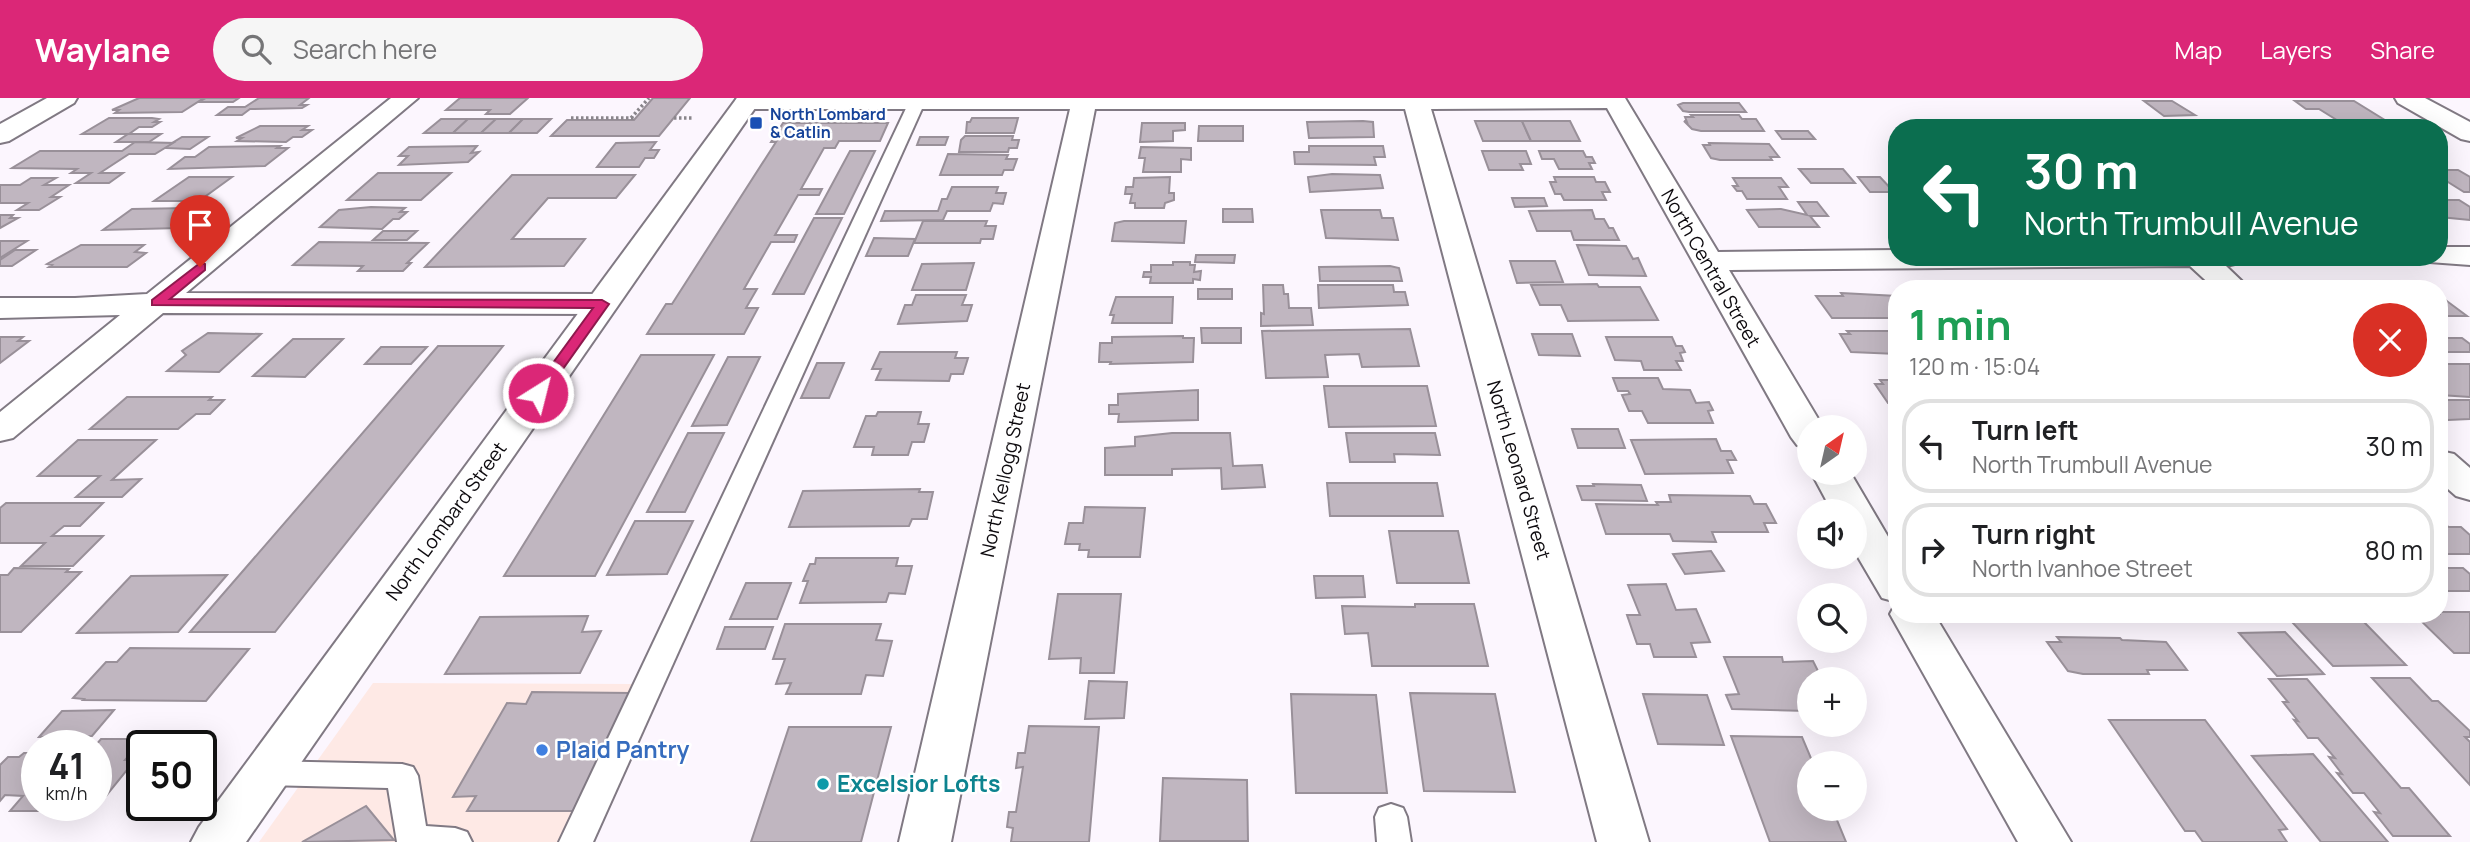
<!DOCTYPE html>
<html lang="en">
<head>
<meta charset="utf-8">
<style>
  :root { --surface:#fff; --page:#f6f6f6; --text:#202124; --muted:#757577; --line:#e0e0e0; --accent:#db2777 }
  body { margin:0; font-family:Manrope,sans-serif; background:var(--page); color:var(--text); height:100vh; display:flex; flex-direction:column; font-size:26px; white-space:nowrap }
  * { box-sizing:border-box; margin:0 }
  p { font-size:23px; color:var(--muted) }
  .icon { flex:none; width:38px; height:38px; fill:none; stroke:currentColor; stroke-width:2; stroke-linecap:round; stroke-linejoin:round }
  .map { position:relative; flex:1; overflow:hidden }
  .panel { position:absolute; left:1888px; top:182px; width:560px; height:343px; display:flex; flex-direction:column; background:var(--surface); border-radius:28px; box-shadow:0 7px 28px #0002 }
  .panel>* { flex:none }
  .banner { position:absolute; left:1888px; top:21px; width:560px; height:147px; border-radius:28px; box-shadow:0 7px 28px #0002; background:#0b6e4f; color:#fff; overflow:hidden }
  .needle { width:46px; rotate:34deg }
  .fabs { position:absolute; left:1797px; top:317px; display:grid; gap:14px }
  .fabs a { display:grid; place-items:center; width:70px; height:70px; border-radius:50%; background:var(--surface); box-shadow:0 7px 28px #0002; font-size:35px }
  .speed { position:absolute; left:21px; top:632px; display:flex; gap:14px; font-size:35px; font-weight:700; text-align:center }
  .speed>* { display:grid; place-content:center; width:91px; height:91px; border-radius:50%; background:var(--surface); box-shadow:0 7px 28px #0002; line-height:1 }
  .speed small { font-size:18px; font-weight:400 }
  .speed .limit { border:4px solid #111; border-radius:10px; background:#fff; color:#111 }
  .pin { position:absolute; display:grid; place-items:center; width:60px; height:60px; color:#fff; margin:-72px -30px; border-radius:50% 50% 50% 0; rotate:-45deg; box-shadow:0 0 7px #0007 }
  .pin .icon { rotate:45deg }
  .me { position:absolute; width:77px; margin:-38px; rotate:36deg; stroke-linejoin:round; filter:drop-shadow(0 0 5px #0008) }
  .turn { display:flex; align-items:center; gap:24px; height:147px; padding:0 21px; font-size:32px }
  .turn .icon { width:91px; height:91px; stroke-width:2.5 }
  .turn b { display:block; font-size:49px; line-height:60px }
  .round { display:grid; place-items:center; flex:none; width:74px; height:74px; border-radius:37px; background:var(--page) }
  .overview { display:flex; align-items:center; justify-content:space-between; height:119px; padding:0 21px }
  h1 { font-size:42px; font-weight:700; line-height:52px; color:#1e9e55 }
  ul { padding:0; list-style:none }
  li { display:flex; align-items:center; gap:21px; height:94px; margin:0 14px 10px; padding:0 7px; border:4px solid var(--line); border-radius:28px }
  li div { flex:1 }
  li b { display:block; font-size:26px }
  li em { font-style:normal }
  header { display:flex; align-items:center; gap:42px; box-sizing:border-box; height:98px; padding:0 35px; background:var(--accent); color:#fff }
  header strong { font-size:33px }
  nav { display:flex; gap:38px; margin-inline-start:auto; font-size:24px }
  .search { width:490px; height:63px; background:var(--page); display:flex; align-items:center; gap:18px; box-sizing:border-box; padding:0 24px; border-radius:38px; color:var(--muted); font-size:26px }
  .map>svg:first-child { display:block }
  .commercial { fill:#fee9e5 }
  .building { fill:#c0b6c0; stroke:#999099; stroke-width:2 }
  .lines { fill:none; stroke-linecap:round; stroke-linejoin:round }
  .service-casing { stroke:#807983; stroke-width:4 }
  .minor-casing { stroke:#807983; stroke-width:4 }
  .secondary-casing { stroke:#807983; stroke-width:4 }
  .path { stroke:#89858b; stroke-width:3.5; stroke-dasharray:2.5 2.5; stroke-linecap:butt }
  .service { fill:#fff; fill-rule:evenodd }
  .minor { fill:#fff; fill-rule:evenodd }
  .secondary { fill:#fff; fill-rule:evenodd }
  .route { fill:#db2777; stroke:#8e194d; stroke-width:2 }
  .transit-dot { fill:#1a4fb4; stroke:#fff; stroke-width:2.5 }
  .shop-dot { fill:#3f7fe0; stroke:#fff; stroke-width:2.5 }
  .culture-dot { fill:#0f9aa8; stroke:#fff; stroke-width:2.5 }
  .labels { text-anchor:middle; stroke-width:5; stroke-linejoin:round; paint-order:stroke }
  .far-transit-label { font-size:16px; font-weight:bold; fill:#164399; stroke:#fff; text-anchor:start }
  .street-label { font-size:19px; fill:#0d0a0e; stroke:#fff }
  .near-shop-label { font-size:23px; font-weight:bold; fill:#366cbe; stroke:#fff; text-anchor:start }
  .near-culture-label { font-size:23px; font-weight:bold; fill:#0d838f; stroke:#fff; text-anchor:start }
</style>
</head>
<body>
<header>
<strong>Waylane</strong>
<div class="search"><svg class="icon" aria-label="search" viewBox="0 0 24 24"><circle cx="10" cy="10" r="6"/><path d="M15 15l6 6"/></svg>Search here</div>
<nav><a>Map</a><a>Layers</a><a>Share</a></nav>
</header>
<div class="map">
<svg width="2470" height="744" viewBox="0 0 2470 744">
  <rect width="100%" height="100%" fill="#fcf6fe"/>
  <path class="commercial" d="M373 585 635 586 560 744H259Z"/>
  <g class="building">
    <path d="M139 0H204L182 14 115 15 119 12H112Z"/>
    <path d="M206 0H239L233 4H199Z"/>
    <path d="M259 0H309L300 7H307L302 10 250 11 242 17H217L228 9H245Z"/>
    <path d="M460 0H528L510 16H486L490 12H446Z"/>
    <path d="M653 0H690L659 38H551L567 22H634Z"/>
    <path d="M2144 3H2172L2195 17 2164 18Z"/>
    <path d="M2295 3H2354L2388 24H2340L2319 11H2306Z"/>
    <path d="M1683 5H1739L1746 14H1689L1683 13 1678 7Z"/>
    <path d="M1691 17H1739L1742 21H1756L1764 33H1701L1692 31 1684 23 1687 24 1685 19H1693Z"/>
    <path d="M109 20H152L159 21 154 24H160L152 29H139L129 36H82Z"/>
    <path d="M972 20H1018L1014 35H966L967 24H970Z"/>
    <path d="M441 21H468L453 35H424Z"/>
    <path d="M468 21H496L481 35H453Z"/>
    <path d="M496 21H523L509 35H481Z"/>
    <path d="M523 21H551L537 35H509Z"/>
    <path d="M1363 23 1373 24 1374 39 1309 40 1307 24Z"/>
    <path d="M1475 23H1522L1531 43H1483Z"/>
    <path d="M1522 23H1570L1580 43H1531Z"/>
    <path d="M783 25H888L880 43H839L835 50H824L801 91H822L819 97H798L775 137H797L794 144H771L744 191H757L746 210H758L744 236H647L666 206H672L776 44H771Z"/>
    <path d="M1142 25H1185V32L1173 33V43L1140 44Z"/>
    <path d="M260 28H308L302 32H312L302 39H293L286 44 237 43 242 40H236Z"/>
    <path d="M1199 28H1243V43H1198Z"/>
    <path d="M1776 33H1808L1815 41H1782Z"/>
    <path d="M128 36H161L149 44H116Z"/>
    <path d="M965 38H1013L1012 42H1019L1017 50H1009L1008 54H959L961 42Z"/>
    <path d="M182 39H208L190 51 164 50Z"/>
    <path d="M920 39H948L945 47H917Z"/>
    <path d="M135 44 173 45 155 56H129L100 75H123L109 85H76L91 75H71L77 71 12 70 40 53H122Z"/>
    <path d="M656 44 650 52H659L654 60H645L639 69H597L616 45Z"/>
    <path d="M1709 45 1769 46 1779 59H1770L1772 62H1720L1711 60 1703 47H1710Z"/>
    <path d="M280 48 277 50H288L265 68 169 71 185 59H195L209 49Z"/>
    <path d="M477 48 471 55 479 54 468 64 399 67 408 58H399L409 49Z"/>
    <path d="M1309 48H1383L1385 59H1374L1376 67 1295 66 1294 54H1309Z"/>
    <path d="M1141 49 1191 50V62L1181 61V74H1143L1145 60H1139Z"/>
    <path d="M850 53H875L844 116H816Z"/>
    <path d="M1482 53H1526L1531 66H1520L1523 72H1489Z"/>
    <path d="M1539 53H1583L1586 59H1592L1595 65H1589L1592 71H1559L1554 61H1542Z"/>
    <path d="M948 56 1008 57 1006 61H1017L1013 72H1004L1002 77H940Z"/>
    <path d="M1799 71H1843L1855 85H1811Z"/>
    <path d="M2440 72H2458L2470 79V94H2464L2440 79Z"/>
    <path d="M378 75H451L421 102H347Z"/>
    <path d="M1332 76 1380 77 1383 90 1310 94 1308 79Z"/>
    <path d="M512 77H635L616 100H548L512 141H585L564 168 425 169Z"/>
    <path d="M189 79H232L199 103H154Z"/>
    <path d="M1170 79 1169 95H1174V102L1165 105 1164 110H1135V105H1130L1132 96H1125L1126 89H1133L1134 80Z"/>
    <path d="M1554 79H1594L1596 84H1605L1610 94H1602L1606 102H1564L1561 96H1555L1550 84H1556Z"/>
    <path d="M1858 79H1880L1894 94H1870Z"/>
    <path d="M31 80H56L44 87H69L51 99H60L39 112H17L28 105H0V87H20Z"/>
    <path d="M1733 80H1781L1788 89H1779L1787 101H1747L1742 93H1737L1733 88H1738Z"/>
    <path d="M952 89H998L996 95H1006L1003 106 993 105 990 113H947L943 122 881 123 885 113H938L942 101H947Z"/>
    <path d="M1512 100H1544L1547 108 1515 109Z"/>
    <path d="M2440 102H2459L2470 109V122L2440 119Z"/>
    <path d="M1798 104H1817L1828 118H1810L1819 129H1759L1747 112 1781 111 1807 117Z"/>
    <path d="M371 109 405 110 400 114H407L399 121H393L382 131 320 129 339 112Z"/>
    <path d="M187 110 178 116 197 117 180 130 103 132 132 111Z"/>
    <path d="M1223 111H1252L1253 124H1223Z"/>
    <path d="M1321 112H1380L1382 120H1393L1398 142 1326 140Z"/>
    <path d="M1592 112 1595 121H1604L1609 130H1613L1619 142H1574L1571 133H1537L1529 113Z"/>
    <path d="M0 117H13L10 120H18L0 130Z"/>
    <path d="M814 120H842L804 196H773Z"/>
    <path d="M923 123H987L985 128H996L993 141H981L980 145H914Z"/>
    <path d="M1124 123H1186L1184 145 1112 143 1115 125Z"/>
    <path d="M383 133H417L407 142H373Z"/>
    <path d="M874 140 915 141 908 158H866Z"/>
    <path d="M0 143H27L0 160Z"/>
    <path d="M319 144 428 145 407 165H411L403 173H358L363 168 293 167Z"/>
    <path d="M81 147H144L135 154 146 155 127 169H49L52 167 47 166Z"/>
    <path d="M1577 147 1626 148 1633 161 1638 160 1646 178 1589 177Z"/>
    <path d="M15 152H36L12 168H0V162Z"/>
    <path d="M1196 157H1235L1234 165 1195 164Z"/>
    <path d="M1510 163H1555L1563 184 1517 185Z"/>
    <path d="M1173 164H1190V167H1195L1194 174 1201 173 1200 182 1193 181V185H1150L1151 179H1143L1144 174H1151V167H1173Z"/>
    <path d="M974 165 966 192H912L922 166Z"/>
    <path d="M1390 168 1399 170 1402 183H1320L1319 169Z"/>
    <path d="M1597 186 1599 189H1640L1658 222 1568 223 1561 207H1540L1531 187Z"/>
    <path d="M1263 187H1283L1284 196H1288L1289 210H1311L1313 227 1261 228V215L1264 216Z"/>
    <path d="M1318 187H1393L1394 194H1405L1408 207 1319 210Z"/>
    <rect x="1198" y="191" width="34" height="10"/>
    <path d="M1841 195 1897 198V220H1832L1816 198H1843Z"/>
    <path d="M916 197H966L962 207H972L967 223 898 226 905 207H912Z"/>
    <path d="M2440 198 2467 218H2440Z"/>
    <path d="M1116 199H1173L1172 225H1112L1114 217H1110Z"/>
    <path d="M1201 230H1241V245H1202Z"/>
    <path d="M1410 231 1419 268 1362 269 1359 256 1325 257 1328 279 1266 280 1262 233Z"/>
    <path d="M1847 233H1897V256L1851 254 1840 236H1850Z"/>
    <path d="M208 235 261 236 219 274 167 273 186 257 182 253Z"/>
    <path d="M1532 236H1572L1580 258 1539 257Z"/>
    <path d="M2440 236 2445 240H2462L2470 246V254H2440Z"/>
    <path d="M1183 238V240H1194L1193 264 1110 266 1111 264H1099L1100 245H1112V239Z"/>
    <path d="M0 239H23L18 243H29L0 265Z"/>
    <path d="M1606 239H1672L1676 248H1682L1685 254 1680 255 1683 263H1676L1681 272H1644L1641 263 1615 262Z"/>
    <path d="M293 241H343L305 279 253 278Z"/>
    <path d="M438 248H503L275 534H190Z"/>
    <path d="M381 249H427L411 266H365Z"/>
    <path d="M880 254H957L955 260H968L963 276H951L949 283 876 282 881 271H872Z"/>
    <path d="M641 257H714L595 478H504Z"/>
    <path d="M728 259H760L727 327 692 328Z"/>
    <path d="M817 265H844L829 300H801Z"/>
    <path d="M2440 266H2470V299L2440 297Z"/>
    <path d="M1613 280H1658L1663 291 1690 292 1696 305 1709 304 1713 312 1708 313 1713 325H1648L1642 313H1629L1622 297 1630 296 1628 293H1618Z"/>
    <path d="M1880 282H1897V306L1888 305 1875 286H1883Z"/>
    <path d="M1324 288H1427L1436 328 1329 329Z"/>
    <path d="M1198 292V322L1118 324 1119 316H1109V307H1118V296Z"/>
    <path d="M127 299H212L209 302H224L210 316H196L178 331H90Z"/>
    <path d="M2440 302H2470V321L2448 322 2440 315Z"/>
    <path d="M878 314H921L918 326H929L924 344H912L908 357H872L874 349H854L866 318H876Z"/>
    <path d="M1572 331H1618L1625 350H1578Z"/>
    <path d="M688 335H724L685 414H647Z"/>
    <path d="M1172 335H1230L1233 368 1262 367 1265 389 1222 391 1221 370 1172 371V377H1105V350L1135 348V339Z"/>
    <path d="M1346 335H1435L1440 357 1394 356 1395 364H1350Z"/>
    <path d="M1716 341 1721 353H1731L1736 362H1727L1733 375 1645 376 1631 342Z"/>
    <path d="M78 342H156L112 382 141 381 122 399H76L100 378H38Z"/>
    <path d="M1327 385H1437L1443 418H1330Z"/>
    <path d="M1593 386 1641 387 1647 403 1582 402 1577 388H1594Z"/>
    <path d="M920 391 919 394H933L927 421H912L909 428 789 429 803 393Z"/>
    <path d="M1669 397 1750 398 1754 406H1766L1776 425H1764L1768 434H1712L1716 444 1673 443 1670 436H1606L1596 406 1658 407 1656 404H1671Z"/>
    <path d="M6 405H103L80 428H64L52 438H103L73 468H21L45 445H0V410Z"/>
    <path d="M1085 409 1145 410 1140 459H1088L1089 452H1079L1080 446H1065L1069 425H1083Z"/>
    <path d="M635 423H693L667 476 607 477Z"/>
    <path d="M2440 424 2449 429H2461L2470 437V456H2440Z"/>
    <path d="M1389 433H1458L1469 485H1397Z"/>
    <path d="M1711 453 1724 473 1685 476 1673 456Z"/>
    <path d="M816 460H898L896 468H912L905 496 889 495 886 504 800 505 808 483H803L810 466H815Z"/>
    <path d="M14 470 69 471 66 474H81L21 534H0V477H8Z"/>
    <path d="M2440 470H2463L2470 476V493H2440Z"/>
    <path d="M227 477 178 534 77 535 131 478Z"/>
    <path d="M1314 478H1363L1365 499 1316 500Z"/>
    <path d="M746 485H791L777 521H730Z"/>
    <path d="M1666 486 1676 512 1696 511 1710 544 1691 545 1696 559H1654L1650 546H1637L1627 517H1640L1628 487Z"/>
    <path d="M1058 496H1121L1114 575H1080L1081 560 1049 561Z"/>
    <path d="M1415 506H1474L1488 568H1372L1368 535 1345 536 1342 508 1415 509Z"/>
    <path d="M2440 514H2470V555H2454L2415 517 2440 516Z"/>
    <path d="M588 518 582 534 601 533 580 575 445 576 480 519Z"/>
    <path d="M2363 523 2406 567 2333 568 2292 524Z"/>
    <path d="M785 526H881L876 542 892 543 883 578 866 577 861 596H786L791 585 776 586 785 561H773Z"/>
    <path d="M725 529H773L765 551H717Z"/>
    <path d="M2285 534 2324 576 2277 578 2239 535Z"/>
    <path d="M2057 539 2120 540 2122 542 2166 544 2187 572H2147L2149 576H2083L2068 573 2047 544H2061Z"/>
    <path d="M130 550 249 551 206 603 83 602 84 601 73 600 106 564H117Z"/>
    <path d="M1724 559H1782L1783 564 1813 563 1822 581H1810V607H1805L1807 613 1732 611 1726 597 1739 596Z"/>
    <path d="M2372 580H2410L2432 603H2438L2470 633V639H2465L2470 644V687Z"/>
    <path d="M2269 581H2307L2401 690H2409L2450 738H2393L2374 714 2380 715 2364 695H2353L2337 675 2342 676 2329 659 2335 660 2318 640H2308L2294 622 2298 623 2283 604H2288Z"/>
    <path d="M1089 583 1127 584 1124 620 1085 621Z"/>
    <path d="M532 594 631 595 575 713H467L476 698 453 699 507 605 526 606Z"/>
    <path d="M1410 595 1495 596 1515 694 1424 693Z"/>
    <path d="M1291 596 1376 597 1387 695H1296Z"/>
    <path d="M1643 596 1707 597 1724 647 1658 646Z"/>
    <path d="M114 612 92 638 39 639 62 613Z"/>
    <path d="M2109 622H2205L2287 731 2279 732 2287 744H2203L2195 733H2185Z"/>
    <path d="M1029 628 1099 629 1089 744H1011L1013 730 1007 729 1009 714H1016L1023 669 1016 670 1018 655H1025Z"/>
    <path d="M789 629H891L861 744H751Z"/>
    <path d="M1731 638 1802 639 1813 665H1810V710H1832L1846 744H1770Z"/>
    <path d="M101 641H143L125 662H135L106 698 96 697 95 648Z"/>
    <path d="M24 655H37V707H62L56 713H10L23 698 5 697 0 703V667L8 659H19Z"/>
    <path d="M2313 656 2388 744H2321L2252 658Z"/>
    <path d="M1163 680 1247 682 1248 743H1160Z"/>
    <path d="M366 708 394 742 302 744Z"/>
  </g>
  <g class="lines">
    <g class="service-casing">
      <g id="service">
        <path d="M920 0 925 4 593 744H559L909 4 911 1Z"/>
        <path d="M265 663 402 666 413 669 418 678 426 728 455 730 467 734 472 744H397L388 690 265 687 254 684 249 675 254 666Z"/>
        <path d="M1391 706 1403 710 1407 719 1411 744H1377L1375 719 1379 710Z"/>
      </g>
    </g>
    <g class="minor-casing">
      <g id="minor">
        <path d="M47 0H77L74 5 9 43 0 45V26Z"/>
        <path d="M391 0H418L186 195 602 196 613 199 618 206 613 213 602 216 163 215 13 340 0 343V314L120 217 0 220V200H75L147 196Z"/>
        <path d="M737 0H1625L1718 154 1897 152V159H2243L2239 165 2226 168 2250 191H2215L2190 168 1729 172 1823 329H1810V350L1797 347 1791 339 1607 10 1431 11 1649 744H1597L1405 11H1095L951 744H899L1070 11H747L738 9 735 4Z"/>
        <path d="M2395 0H2425L2470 24V43L2461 41 2398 5Z"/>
        <path d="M2440 149H2470V167L2429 164 2426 159H2440Z"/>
        <path d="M2440 353 2454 356 2470 370V402L2456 398 2440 384Z"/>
        <path d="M1811 374H1850L1897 454V504L1882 500 1855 454V413H1832Z"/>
        <path d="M1896 505 1897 516H1934L2071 744H2018L1890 516Z"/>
      </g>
    </g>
    <g class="secondary-casing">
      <path id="secondary" d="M737 0H762L246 744H191L199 729Z"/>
    </g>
    <g class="path">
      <path d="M571 20H636"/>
      <path d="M631 20 649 0"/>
      <path d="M674 20H694"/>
    </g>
    <use href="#service" class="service"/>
    <use href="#minor" class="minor"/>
    <use href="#secondary" class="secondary"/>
  </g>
  <path class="route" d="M200 165 205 166V172L170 201 602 202 609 206 543 299 538 300 531 295 593 210 152 207V202Z"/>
  <rect class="transit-dot" x="749" y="18" width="14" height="14" rx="3.5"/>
  <circle class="shop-dot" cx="542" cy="652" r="7"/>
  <circle class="culture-dot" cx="823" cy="686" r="7"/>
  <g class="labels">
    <g class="far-transit-label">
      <text x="770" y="22">North Lombard<tspan x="770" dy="18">&amp; Catlin</tspan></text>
    </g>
    <g class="street-label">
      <text transform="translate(1711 170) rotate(60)" y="7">North Central Street</text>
      <text transform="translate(1005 372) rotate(-78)" y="7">North Kellogg Street</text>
      <text transform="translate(1519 372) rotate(74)" y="7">North Leonard Street</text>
      <text transform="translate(446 423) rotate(-54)" y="7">North Lombard Street</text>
    </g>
    <g class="near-shop-label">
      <text x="556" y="660">Plaid Pantry</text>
    </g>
    <g class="near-culture-label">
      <text x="837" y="694">Excelsior Lofts</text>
    </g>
  </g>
</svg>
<div class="fabs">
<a><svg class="needle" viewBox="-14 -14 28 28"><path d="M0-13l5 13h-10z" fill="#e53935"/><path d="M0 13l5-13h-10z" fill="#757577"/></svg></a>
<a><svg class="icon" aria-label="sound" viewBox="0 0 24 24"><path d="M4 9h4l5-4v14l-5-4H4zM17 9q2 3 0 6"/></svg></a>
<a><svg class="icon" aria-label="search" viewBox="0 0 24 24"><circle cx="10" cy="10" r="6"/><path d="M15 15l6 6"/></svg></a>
<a>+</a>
<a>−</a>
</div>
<div class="speed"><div>41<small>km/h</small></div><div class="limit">50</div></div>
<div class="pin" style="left:200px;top:169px;background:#d93025"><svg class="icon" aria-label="arrive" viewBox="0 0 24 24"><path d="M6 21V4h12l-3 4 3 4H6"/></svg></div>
<svg class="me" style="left:538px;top:295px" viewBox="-20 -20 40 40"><circle r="17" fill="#db2777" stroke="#fff" stroke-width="3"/><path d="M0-11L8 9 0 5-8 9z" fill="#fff"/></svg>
<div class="banner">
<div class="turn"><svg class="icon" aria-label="left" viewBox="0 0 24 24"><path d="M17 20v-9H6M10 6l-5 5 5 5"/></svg><div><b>30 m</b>North Trumbull Avenue</div></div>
</div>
<section class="panel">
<div class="overview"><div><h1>1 min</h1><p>120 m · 15:04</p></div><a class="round" style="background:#d93025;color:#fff"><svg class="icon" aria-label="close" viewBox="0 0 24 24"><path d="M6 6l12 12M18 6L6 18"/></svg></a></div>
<ul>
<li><svg class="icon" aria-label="left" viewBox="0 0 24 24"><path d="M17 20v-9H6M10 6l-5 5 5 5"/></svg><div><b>Turn left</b><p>North Trumbull Avenue</p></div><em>30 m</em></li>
<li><svg class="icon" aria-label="right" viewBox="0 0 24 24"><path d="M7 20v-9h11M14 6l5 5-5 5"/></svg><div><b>Turn right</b><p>North Ivanhoe Street</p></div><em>80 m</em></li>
</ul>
</section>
</div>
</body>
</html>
